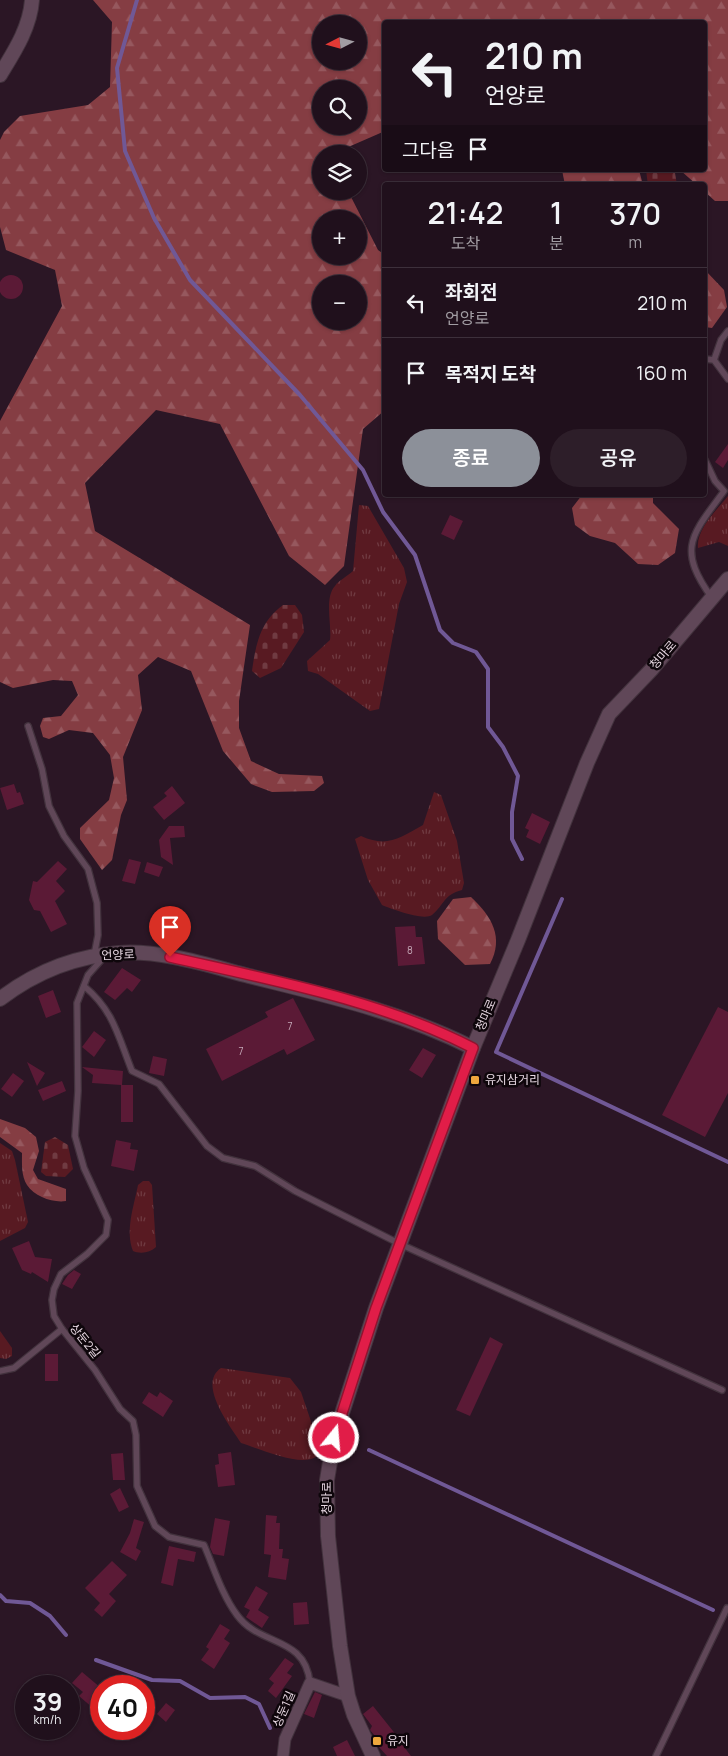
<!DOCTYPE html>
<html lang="ko">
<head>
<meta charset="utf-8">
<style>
  :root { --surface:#20101c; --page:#2d1e29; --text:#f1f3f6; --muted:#a29da3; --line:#3d303b; --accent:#8c9099 }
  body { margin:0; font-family:Manrope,"Noto Sans KR",sans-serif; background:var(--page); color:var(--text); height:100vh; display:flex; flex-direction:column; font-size:19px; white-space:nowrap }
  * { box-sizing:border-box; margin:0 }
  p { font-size:16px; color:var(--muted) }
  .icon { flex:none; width:28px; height:28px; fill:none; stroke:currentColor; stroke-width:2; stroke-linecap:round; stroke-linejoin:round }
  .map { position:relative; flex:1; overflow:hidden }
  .details { position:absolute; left:382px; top:182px; width:325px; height:315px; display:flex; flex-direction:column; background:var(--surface); border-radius:5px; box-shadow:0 1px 4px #0004,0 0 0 1px var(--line) }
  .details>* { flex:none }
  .banner { position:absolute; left:382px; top:20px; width:325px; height:152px; border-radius:5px; box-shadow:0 1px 4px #0004,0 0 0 1px var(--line); background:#20101c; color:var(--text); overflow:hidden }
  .needle { width:32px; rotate:264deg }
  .controls { position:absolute; left:312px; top:15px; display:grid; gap:10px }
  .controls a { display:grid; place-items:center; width:55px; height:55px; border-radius:50%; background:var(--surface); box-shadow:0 1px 4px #0004,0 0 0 1px var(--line); font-size:25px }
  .speed { position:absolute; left:15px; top:1675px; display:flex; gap:10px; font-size:25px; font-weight:700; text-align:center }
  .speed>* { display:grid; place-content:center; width:65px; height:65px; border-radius:50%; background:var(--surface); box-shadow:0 1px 4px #0004,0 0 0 1px var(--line); line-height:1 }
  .speed small { font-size:12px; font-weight:400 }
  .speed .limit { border:8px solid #d22; background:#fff; color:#111 }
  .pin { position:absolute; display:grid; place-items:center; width:42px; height:42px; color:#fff; margin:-51px -21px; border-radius:50% 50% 50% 0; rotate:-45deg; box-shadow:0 0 5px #0007 }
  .pin .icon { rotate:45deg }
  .me { position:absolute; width:55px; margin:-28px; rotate:17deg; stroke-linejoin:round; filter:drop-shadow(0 0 4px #0008) }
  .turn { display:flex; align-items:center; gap:18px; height:105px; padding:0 20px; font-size:22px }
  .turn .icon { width:65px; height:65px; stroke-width:2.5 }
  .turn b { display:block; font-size:35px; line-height:42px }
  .then { display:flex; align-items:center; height:48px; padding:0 20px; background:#0003; gap:10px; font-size:19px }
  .eta { display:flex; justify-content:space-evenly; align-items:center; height:85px; text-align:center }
  .eta b { font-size:30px; font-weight:600; line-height:35px }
  .primary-button { display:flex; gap:10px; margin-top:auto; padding:10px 20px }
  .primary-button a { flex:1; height:58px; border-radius:30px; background:var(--accent); color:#fff; font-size:20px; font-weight:600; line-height:58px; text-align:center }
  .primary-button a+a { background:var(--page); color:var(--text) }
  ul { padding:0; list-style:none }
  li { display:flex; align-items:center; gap:15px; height:70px; padding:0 20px; border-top:1px solid var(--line) }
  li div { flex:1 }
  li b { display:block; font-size:19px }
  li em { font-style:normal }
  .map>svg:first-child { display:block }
  .grass { fill:url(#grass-tufts) }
  .forest { fill:url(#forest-firs); fill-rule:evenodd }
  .cemetery { fill:url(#cemetery-stones) }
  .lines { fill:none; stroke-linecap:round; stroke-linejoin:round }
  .stream { stroke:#705896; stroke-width:4 }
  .building { fill:#5b1a36 }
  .service-casing { stroke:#42323d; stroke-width:8 }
  .minor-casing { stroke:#42323d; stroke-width:13 }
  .tertiary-casing { stroke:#42323d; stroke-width:16 }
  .service { stroke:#604758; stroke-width:5.5 }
  .minor { stroke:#604758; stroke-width:11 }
  .tertiary { stroke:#604758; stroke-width:14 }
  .route-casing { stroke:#92132f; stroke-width:12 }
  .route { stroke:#e11d48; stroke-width:9 }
  .poi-dot { fill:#eea73d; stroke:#0e060b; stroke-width:2 }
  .labels { text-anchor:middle; stroke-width:5; stroke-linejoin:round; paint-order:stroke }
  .number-label { font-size:10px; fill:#c4a8b7 }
  .street-label { font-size:12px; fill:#e7d8e2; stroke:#0e060b }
  .poi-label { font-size:12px; fill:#e7d8e2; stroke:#0e060b; text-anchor:start }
</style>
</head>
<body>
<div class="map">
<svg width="728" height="1756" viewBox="0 0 728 1756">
  <defs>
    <pattern id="grass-tufts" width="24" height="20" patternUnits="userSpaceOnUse" patternTransform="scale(1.25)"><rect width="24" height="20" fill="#581a22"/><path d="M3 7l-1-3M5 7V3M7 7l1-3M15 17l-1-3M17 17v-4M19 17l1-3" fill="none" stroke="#703b42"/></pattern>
    <pattern id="forest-firs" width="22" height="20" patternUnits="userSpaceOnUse" patternTransform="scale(1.25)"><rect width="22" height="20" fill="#853d43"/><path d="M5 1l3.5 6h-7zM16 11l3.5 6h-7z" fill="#96585e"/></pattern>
    <pattern id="cemetery-stones" width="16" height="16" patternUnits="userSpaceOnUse" patternTransform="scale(1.25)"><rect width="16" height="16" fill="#581a22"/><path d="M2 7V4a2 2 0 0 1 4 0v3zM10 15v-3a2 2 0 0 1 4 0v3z" fill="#703b42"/></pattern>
  </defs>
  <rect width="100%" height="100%" fill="#2b1625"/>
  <g class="grass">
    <path d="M728 496V546L719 542 698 548C696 529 717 510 728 496Z"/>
    <path d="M359 505 368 506 404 568 407 582 399 604 379 709 370 711 318 674 308 671 307 661 330 640C332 625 324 598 335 586 339 580 348 576 353 571Z"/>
    <path d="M434 792 441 795 457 841 464 883 462 890C443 895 445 904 432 915 423 921 392 909 382 905L368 880 355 839 361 836C387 848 400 838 423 825Z"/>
    <path d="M0 1143 12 1151 15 1160 28 1222 25 1228 0 1241Z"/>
    <path d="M143 1181H149L152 1185 156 1247C150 1253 140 1254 133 1251 125 1230 134 1206 138 1185Z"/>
    <path d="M0 1331 12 1348V1356L6 1359 0 1358Z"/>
    <path d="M221 1368 290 1378 301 1392 317 1439 316 1457C300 1467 260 1449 241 1443 230 1426 197 1384 221 1368Z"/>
  </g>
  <g class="forest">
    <path d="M93 0H728V201H715L705 192V185H697L680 170H705V22H385V131L346 148 344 154H321V191H348L378 250 385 255V410L363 429 344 566 325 585 289 556 220 424 156 410 85 483 95 531 250 625 239 701V728L251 761 279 774 322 776 324 783 314 791 272 792 251 784 223 751 191 671 158 657 138 675 142 710 123 757 127 800 121 815 112 860 102 870 80 839V828L109 800 114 778 110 755 93 733 69 730 49 739 43 737 40 726 43 718 61 716 78 695 72 681 53 680 13 688 0 682V421L62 306 55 270 6 250 0 227V140L4 132 20 116 88 105 110 87 112 22ZM321 24H359V61H321ZM321 89H359V126H321ZM321 219H359V256H321ZM321 284H359V321H321Z"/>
    <path d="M562 170H639L643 185H565Z"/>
    <path d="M705 270 724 290 727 307 712 328 705 327Z"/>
    <path d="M582 495H653V503L679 529 675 553 658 565 638 564 615 543 590 536 575 525 572 508Z"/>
    <path d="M471 897C492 917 504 937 490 964L465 965 438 939 437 921 453 899Z"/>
    <path d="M0 1119 25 1128 36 1137 39 1151 33 1170 38 1179 66 1189V1201C53 1203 35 1197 27 1185 21 1176 22 1163 22 1153L0 1137Z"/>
  </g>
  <g class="cemetery">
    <path d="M646 170H671L675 173 677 185H648Z"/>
    <path d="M283 605H295L302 615 304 632 281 668 260 678 252 671C256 643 260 622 283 605Z"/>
    <path d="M55 1137 68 1145 73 1169 65 1177 46 1176 41 1172 45 1142Z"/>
  </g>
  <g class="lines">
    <g class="stream">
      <path d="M137 0 117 68 125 151 154 218 190 280 300 395 363 470 383 512 415 555 440 630 453 643 476 652 488 669V727L503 747 518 776 512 812V839L522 859"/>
      <path d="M562 899 496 1052 728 1162"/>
      <path d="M369 1450 713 1610"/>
      <path d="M0 1595 6 1601 30 1603 50 1616 66 1635"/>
      <path d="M96 1660 152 1680 180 1681 210 1698 245 1697 259 1704 270 1728"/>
    </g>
  </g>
  <g class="building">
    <circle cx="11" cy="287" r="12"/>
    <path d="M728 444V460L723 468 715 462Z"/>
    <path d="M450 515 463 521 454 540 441 534Z"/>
    <path d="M14 784 17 793 20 792 24 804 7 810 0 788Z"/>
    <path d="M172 786 185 803 164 820 153 807 167 796 164 793Z"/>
    <path d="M532 813 550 822 540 844 526 837 529 830 525 828Z"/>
    <path d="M169 826H184L185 837 170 838 173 865 161 857 159 840Z"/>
    <path d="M129 859 141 862 135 884 122 881Z"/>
    <path d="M58 861 67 869 56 881 65 891 55 901 67 924 51 932 40 911 34 910 29 900 33 881 37 882Z"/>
    <path d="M147 862 163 867 159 877 144 872Z"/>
    <path d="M415 926 416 937H422L425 964 398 966 395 927Z"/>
    <path d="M122 968 141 980 132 992 127 988 115 1000 104 992Z"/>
    <path d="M53 990 61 1012 46 1018 38 996Z"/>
    <path d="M293 998 315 1040 287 1055 284 1049 222 1081 206 1049 268 1017 265 1012Z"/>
    <path d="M718 1007 728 1012V1093L705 1137 662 1115Z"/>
    <path d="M94 1031 106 1040 94 1057 82 1047Z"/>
    <path d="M423 1048 436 1055 422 1078 409 1070Z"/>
    <path d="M153 1056 167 1059 164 1076 149 1073Z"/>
    <path d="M27 1062 45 1073 37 1086Z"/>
    <path d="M82 1067 123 1071 122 1085H133V1122H121V1085L92 1083 93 1075Z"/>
    <path d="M13 1073 24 1081 12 1097 1 1089Z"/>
    <path d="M62 1081 66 1091 43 1101 38 1090Z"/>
    <path d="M116 1140 131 1143 130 1149 138 1150 134 1171 111 1166Z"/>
    <path d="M29 1241 35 1257 52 1259 48 1282 32 1272 31 1274 22 1270 12 1248Z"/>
    <path d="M74 1270 81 1274 72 1289 62 1284 68 1275Z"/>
    <path d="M490 1337 503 1344 470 1416 456 1410Z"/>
    <rect x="45" y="1354" width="13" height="27"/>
    <path d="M149 1392 157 1397 160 1392 173 1401 163 1417 142 1403Z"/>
    <path d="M231 1452 235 1485 218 1487 215 1465 219 1464 218 1454Z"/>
    <path d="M123 1453 125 1480H113L111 1454Z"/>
    <path d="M120 1488 129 1507 119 1512 110 1494Z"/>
    <path d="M266 1515 277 1516 276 1523H280L279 1549H283L282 1558 289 1559 286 1580 268 1577 271 1555 264 1554Z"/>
    <path d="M215 1518 230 1521 224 1556 213 1554 210 1547Z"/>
    <path d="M134 1519 144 1522 136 1548 141 1551 136 1561 120 1552 130 1533Z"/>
    <path d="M169 1546 196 1552 194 1562 178 1559 173 1586 161 1583Z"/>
    <path d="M112 1561 127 1575 109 1594 116 1601 102 1617 94 1610 100 1603 85 1588Z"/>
    <path d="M256 1586 268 1593 258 1610 269 1617 262 1628 246 1617 250 1610 244 1607Z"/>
    <path d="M307 1602 309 1624 294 1625 293 1603Z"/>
    <path d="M220 1624 230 1630 224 1639 230 1643 214 1669 201 1660 209 1649 206 1647Z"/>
    <path d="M285 1658 294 1664 287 1673 292 1676 276 1698 268 1691 274 1683 269 1679Z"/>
    <path d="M82 1672 101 1688V1715L79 1696 83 1692 72 1683Z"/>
    <path d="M315 1692 322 1695 314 1718 304 1714Z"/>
    <path d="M166 1703 175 1710 166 1722 157 1714Z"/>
    <path d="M373 1706 397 1736 394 1734 411 1756H387L378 1746 381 1743 370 1730 372 1726 363 1714Z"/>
    <path d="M347 1740 355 1756H337L333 1747Z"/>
  </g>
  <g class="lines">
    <g class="service-casing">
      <g id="service">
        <path d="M705 359 714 360 728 379"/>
        <path d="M714 360 721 340 728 331"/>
        <path d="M705 460 715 481 724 491C692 535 676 548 712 598"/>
        <path d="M28 726 42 769 49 806 64 836 88 869 97 903 98 935 94 956"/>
        <path d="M103 958 88 975 77 1003 78 1091 75 1136 84 1168 108 1220 106 1235 87 1254 61 1274 54 1289 52 1300 54 1316 62 1329 95 1370 120 1409 133 1421 136 1435 137 1486 155 1526 169 1537 204 1545C214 1568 222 1595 237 1615 260 1647 305 1635 310 1683"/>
        <path d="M84 986C114 1011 118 1036 132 1071L159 1084 207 1146 223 1158 255 1166 295 1191 400 1244 722 1390"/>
        <path d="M0 1371 14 1368 62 1329"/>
        <path d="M656 1756 727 1608"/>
      </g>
    </g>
    <g class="minor-casing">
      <path id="minor" d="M283 1756 285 1739 310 1683 348 1696"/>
    </g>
    <g class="tertiary-casing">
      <g id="tertiary">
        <path d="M0 75C14 52 30 28 32 0"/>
        <path d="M0 999C34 973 75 956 119 953 162 950 207 965 249 976 325 995 402 1012 473 1048"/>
        <path d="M373 1756 354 1715 348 1696 340 1646 328 1536 327 1480 334 1438 376 1308 473 1048 518 940 587 763 609 714 651 670 728 579"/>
      </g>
    </g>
    <use href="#service" class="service"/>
    <use href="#minor" class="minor"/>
    <use href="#tertiary" class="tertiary"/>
  </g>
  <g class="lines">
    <g class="route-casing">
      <path id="route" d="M170 957C271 980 380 1000 473 1048L376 1308 334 1438"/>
    </g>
    <use href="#route" class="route"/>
  </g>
  <g class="poi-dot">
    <rect x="470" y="1075" width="10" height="10" rx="2.5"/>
    <rect x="372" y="1736" width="10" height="10" rx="2.5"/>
  </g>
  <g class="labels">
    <g class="number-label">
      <text x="410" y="954">8</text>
      <text x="290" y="1030">7</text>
      <text x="241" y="1055">7</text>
    </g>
    <g class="street-label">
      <text transform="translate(663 655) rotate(-49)" y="4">청마로</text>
      <text transform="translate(118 955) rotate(-2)" y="4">언양로</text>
      <text transform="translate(486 1015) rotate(-67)" y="4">청마로</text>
      <text transform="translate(85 1341) rotate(51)" y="4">상둔2길</text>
      <text transform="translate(327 1498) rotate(-90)" y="4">청마로</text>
      <text transform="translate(284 1709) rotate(-66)" y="4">상둔1길</text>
    </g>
    <g class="poi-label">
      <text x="485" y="1084">유지삼거리</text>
      <text x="387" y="1745">유지</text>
    </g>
  </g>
</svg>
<div class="controls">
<a><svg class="needle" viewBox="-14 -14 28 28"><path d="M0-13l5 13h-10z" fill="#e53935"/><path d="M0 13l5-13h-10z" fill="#a29da3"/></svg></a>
<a><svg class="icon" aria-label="search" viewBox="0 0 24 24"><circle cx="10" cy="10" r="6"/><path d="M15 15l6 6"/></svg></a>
<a><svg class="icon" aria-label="layers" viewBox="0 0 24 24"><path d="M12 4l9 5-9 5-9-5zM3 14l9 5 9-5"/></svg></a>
<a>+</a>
<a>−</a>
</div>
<div class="speed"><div>39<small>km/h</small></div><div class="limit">40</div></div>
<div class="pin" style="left:170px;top:957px;background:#d93025"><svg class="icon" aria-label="arrive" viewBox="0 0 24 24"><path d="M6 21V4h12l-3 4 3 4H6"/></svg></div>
<svg class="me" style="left:334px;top:1438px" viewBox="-20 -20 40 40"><circle r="17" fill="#e11d48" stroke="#fff" stroke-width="3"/><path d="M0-11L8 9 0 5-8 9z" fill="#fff"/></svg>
<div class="banner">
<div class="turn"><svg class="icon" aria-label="left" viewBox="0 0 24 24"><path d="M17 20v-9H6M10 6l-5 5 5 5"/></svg><div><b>210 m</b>언양로</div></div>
<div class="then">그다음<svg class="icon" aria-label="arrive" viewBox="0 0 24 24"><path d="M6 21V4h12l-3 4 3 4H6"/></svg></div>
</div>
<section class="details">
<div class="eta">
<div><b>21:42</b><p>도착</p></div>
<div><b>1</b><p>분</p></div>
<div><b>370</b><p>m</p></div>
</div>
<ul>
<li><svg class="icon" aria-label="left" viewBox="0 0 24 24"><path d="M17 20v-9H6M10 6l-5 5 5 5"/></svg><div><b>좌회전</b><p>언양로</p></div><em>210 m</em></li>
<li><svg class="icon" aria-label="arrive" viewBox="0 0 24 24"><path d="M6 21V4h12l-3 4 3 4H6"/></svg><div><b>목적지 도착</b></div><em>160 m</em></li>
</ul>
<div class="primary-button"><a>종료</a><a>공유</a></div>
</section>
</div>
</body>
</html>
